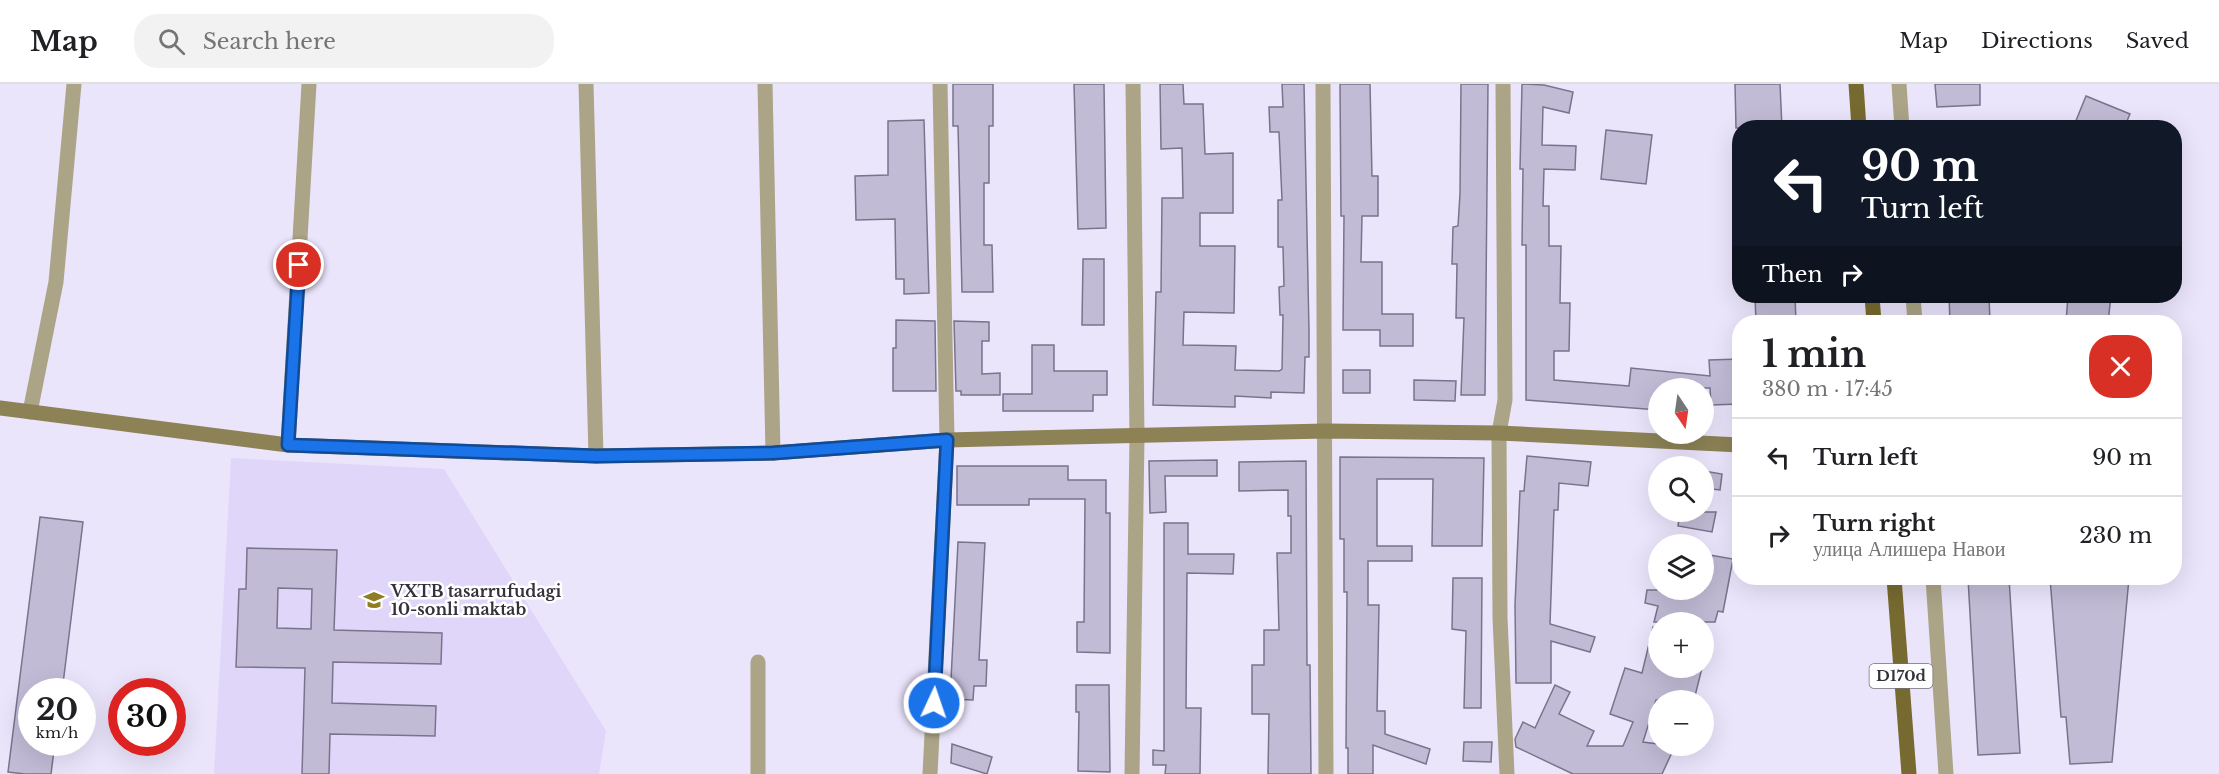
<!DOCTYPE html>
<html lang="en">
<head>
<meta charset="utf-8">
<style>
  :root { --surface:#fff; --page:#f2f2f2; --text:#202124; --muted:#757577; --line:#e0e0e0 }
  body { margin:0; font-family:"Libre Baskerville",serif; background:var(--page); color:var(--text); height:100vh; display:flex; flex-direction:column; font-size:22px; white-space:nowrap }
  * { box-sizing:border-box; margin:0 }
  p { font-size:20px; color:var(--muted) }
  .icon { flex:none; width:33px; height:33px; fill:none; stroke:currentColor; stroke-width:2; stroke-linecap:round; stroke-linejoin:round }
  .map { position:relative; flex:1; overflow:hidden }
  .details { position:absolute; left:1732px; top:231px; width:450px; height:270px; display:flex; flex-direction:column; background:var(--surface); border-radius:24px; box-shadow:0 6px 24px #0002 }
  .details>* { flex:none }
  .top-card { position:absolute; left:1732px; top:36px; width:450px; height:183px; border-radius:24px; box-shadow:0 6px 24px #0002; background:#111827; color:#fff; overflow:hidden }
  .needle { width:39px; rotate:167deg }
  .buttons { position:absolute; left:1648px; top:294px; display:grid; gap:12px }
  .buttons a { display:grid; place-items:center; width:66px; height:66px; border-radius:50%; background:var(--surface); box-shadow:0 6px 24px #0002; font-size:30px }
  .speed { position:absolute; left:18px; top:594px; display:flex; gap:12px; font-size:30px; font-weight:700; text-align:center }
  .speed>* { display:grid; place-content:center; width:78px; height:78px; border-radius:50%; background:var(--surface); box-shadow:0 6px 24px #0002; line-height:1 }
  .speed small { font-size:15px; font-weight:400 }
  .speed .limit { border:9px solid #d22; background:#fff; color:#111 }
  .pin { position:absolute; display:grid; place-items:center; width:51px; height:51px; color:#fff; margin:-26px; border:3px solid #fff; border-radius:50%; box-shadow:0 2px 6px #0007 }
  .me { position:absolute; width:66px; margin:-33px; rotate:3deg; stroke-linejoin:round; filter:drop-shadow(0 0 4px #0008) }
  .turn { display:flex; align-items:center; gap:21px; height:126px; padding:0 30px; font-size:27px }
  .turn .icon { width:78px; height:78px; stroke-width:2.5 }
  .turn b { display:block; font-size:42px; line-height:51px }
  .then { display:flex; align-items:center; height:57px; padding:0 30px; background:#0003; gap:12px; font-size:22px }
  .round { display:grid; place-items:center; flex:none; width:63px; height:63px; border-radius:24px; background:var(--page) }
  .headline { display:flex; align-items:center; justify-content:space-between; height:102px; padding:0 30px }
  h1 { font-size:36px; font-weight:700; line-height:45px }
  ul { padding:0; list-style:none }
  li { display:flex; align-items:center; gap:18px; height:78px; padding:0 30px; border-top:2px solid var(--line) }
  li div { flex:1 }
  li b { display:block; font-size:22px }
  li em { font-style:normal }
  header { display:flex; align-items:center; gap:36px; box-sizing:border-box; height:84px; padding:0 30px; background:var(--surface); border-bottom:2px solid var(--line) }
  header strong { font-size:28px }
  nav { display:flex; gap:33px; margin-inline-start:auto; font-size:21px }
  .search { width:420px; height:54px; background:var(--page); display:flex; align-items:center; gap:15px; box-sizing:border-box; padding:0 21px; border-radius:24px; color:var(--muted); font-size:22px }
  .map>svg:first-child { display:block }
  .built { fill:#e0d6f9 }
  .building { fill:#c2bbd6; stroke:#7a738c; stroke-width:1.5; fill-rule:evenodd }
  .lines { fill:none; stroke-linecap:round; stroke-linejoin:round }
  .street { stroke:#aba486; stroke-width:15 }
  .secondary { stroke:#8c8256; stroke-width:15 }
  .primary { stroke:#776a30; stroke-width:15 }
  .route-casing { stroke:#114b97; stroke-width:15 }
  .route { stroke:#1a73e8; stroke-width:10 }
  .labels { text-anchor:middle; stroke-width:5; stroke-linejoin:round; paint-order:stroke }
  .shield { fill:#fff; stroke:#716f76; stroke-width:1.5 }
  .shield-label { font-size:15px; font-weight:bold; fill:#34313b }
  .poi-label { font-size:16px; font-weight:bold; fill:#34313b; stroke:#fff; text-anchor:start }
</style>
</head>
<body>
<header>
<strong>Map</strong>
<div class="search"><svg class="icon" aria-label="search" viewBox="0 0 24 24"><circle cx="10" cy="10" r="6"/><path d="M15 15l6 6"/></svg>Search here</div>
<nav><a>Map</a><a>Directions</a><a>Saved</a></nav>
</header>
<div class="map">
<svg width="2219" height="690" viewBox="0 0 2219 690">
  <rect width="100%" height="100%" fill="#ebe5fc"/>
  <path class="built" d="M231 374 444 385 606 647 599 690H214Z"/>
  <g class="building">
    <path d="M953 0H993V42H989V99H984V161H992L993 208H962L958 42H953Z"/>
    <path d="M1074 0H1104L1106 144 1078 145Z"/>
    <path d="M1160 0H1183L1184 20H1203L1205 70 1233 69V129H1200V162H1235L1234 229 1184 228 1183 261 1236 262 1235 286 1279 287 1282 285 1283 231H1280L1279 203 1284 202 1283 163H1278V116H1282L1279 48H1270L1269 23H1283L1282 0H1304L1309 247V273H1305L1304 309 1271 308V314L1235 312V323L1153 321 1156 208H1161L1162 114H1183L1182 64 1161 65Z"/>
    <path d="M1340 0H1370L1372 92H1378V132H1362L1361 178H1382V230H1413V262H1380V246H1343L1344 132H1341Z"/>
    <path d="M1461 0H1488L1485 311H1461L1464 234H1456L1457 180H1452L1453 143 1458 142 1460 110Z"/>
    <path d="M1522 0 1544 1 1573 8 1569 29 1543 23 1542 61 1576 62 1575 86 1544 85 1543 122H1549V162H1561L1560 219H1570L1569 267H1554V296L1629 302 1631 284 1710 292 1709 276 1740 275V320L1711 321 1710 304H1659V326L1526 316V161H1522L1523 85H1520Z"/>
    <path d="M1735 0H1780L1782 44H1736Z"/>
    <path d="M1935 0H1980V21L1937 23Z"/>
    <path d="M2086 12 2130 30 2124 44H2073Z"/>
    <path d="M924 36 929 209 904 210V195H896L895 135 856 136 855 92 888 91V37Z"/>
    <path d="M1606 46 1652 51 1646 100 1601 95Z"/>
    <path d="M1083 175H1104V241H1082Z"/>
    <path d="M1755 212H1795L1796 238H1756Z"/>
    <path d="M1949 212H1989L1990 238H1950Z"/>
    <path d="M2068 212H2111L2108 238H2066Z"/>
    <path d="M896 236 935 237 936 307H893V264H896Z"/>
    <path d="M954 237 989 238V257H982V290L1000 289V311H961V307H956Z"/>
    <path d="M1032 261H1054V287H1107V311H1093V327H1003V310H1032Z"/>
    <rect x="1343" y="286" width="27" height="23"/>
    <path d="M1414 296 1456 297 1455 317 1414 316Z"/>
    <path d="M1527 372 1591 378 1588 402 1559 399 1558 426H1554L1550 540 1595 553 1590 568 1551 557V599H1516L1515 521 1520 407H1524Z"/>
    <path d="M1340 373 1484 374 1482 462H1432L1433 395H1377V462H1412V477H1368V521H1379L1377 627H1385V650L1430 665 1426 680 1373 661V690H1348V664H1346L1347 508H1344V455H1340Z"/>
    <path d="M1217 376V392H1165L1166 428 1150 429 1149 377Z"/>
    <path d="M1306 377 1307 581H1310L1311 690H1268L1269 630H1252V581H1264V546H1279L1277 469H1291V432H1288V406L1239 407V378Z"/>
    <path d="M957 382H1068V396H1106V429H1110V569L1077 568V538H1084L1085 415H1029V421H957Z"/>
    <path d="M1704 387 1722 390 1720 406 1704 404Z"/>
    <path d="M1680 428H1716L1712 448 1678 442Z"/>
    <path d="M40 433 83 438 62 608H32V658H55L51 690H25L8 688Z"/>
    <path d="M1164 439H1188V470H1234L1233 490 1187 489 1186 624H1201L1200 690H1165L1166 681H1153V666L1164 667Z"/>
    <path d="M958 458 985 459 979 576H987L986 602H974L973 616 950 615Z"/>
    <path d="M247 464 337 466 334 546 442 549 441 580 333 578 332 619 436 622 435 652 330 650 329 690H302L305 584 236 583 239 505H246ZM278 504 312 505 311 545 277 544Z"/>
    <path d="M1704 470 1733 475 1723 528 1718 527 1715 538H1654L1658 522 1645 519 1647 506H1704Z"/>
    <path d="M1453 494H1482L1481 624H1464L1466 547 1452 545Z"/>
    <path d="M1968 494H2009L2020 669 1978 671Z"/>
    <path d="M2050 494H2129L2112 678 2070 680 2066 633H2061Z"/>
    <path d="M1653 543 1659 544V584H1702L1694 616H1656L1643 658 1675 662 1662 690H1573L1516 663 1515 655 1523 638 1535 644 1555 601 1570 608 1559 630 1594 647 1587 662H1623L1633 638 1610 630 1625 584 1642 589Z"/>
    <path d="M1076 601H1109L1110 688 1078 687 1079 628H1076Z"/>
    <path d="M1464 658H1492L1491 678 1463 677Z"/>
    <path d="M952 660 992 673 987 690 951 679Z"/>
  </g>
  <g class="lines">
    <g class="street">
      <path d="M586 0 596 372"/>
      <path d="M765 0 773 369"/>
      <path d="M1323 0 1326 690"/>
      <path d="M1503 0 1505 316 1499 349 1500 534 1507 690"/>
      <path d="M1899 0 1902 44"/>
      <path d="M1913 212 1915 238"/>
      <path d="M30 328 56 198 74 0"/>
      <path d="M288 361 309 0"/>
      <path d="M1933 494 1946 690"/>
      <path d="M758 578V690"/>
      <path d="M930 690 947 356 940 0"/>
      <path d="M1132 690 1137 353 1133 0"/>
    </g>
    <path class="secondary" d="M0 324 288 361 596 372 773 369 947 356 1326 347 1499 349 1740 361"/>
    <g class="primary">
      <path d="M1856 0 1859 44"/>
      <path d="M1872 212 1874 238"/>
      <path d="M1894 494 1909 690"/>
    </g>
  </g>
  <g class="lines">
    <g class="route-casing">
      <path id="route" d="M299 181 288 361 596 372 773 369 947 356 934 619"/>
    </g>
    <use href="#route" class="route"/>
  </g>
  <defs>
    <g id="school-bare" transform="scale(1.62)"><path d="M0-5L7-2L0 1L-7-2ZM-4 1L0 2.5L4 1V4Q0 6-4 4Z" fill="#907d23" stroke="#fff" stroke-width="2.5" paint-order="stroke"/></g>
  </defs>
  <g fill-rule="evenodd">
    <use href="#school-bare" x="374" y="516"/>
  </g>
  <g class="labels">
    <rect class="shield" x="1869.5" y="580" width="63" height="24" rx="4.5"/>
    <g class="shield-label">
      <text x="1901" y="597">D170d</text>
    </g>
    <g class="poi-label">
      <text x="391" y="513">VXTB tasarrufudagi<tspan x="391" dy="18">10-sonli maktab</tspan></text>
    </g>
  </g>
</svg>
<div class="buttons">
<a><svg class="needle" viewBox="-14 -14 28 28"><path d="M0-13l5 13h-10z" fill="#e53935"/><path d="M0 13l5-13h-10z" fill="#757577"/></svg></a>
<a><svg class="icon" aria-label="search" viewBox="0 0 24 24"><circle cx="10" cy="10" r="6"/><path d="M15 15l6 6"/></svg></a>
<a><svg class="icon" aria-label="layers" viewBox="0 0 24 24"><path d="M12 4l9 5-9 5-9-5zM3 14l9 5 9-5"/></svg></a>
<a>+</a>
<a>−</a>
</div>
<div class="speed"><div>20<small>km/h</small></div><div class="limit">30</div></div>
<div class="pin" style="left:299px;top:181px;background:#d93025"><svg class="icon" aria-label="arrive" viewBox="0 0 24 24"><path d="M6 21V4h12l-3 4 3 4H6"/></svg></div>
<svg class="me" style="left:934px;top:619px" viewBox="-20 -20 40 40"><circle r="17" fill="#1a73e8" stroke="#fff" stroke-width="3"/><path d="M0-11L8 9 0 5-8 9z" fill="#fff"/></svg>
<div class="top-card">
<div class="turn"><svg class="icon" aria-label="left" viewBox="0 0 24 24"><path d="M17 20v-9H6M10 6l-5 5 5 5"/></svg><div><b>90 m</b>Turn left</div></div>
<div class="then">Then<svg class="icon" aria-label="right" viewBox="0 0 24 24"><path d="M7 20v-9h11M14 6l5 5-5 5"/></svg></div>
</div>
<section class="details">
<div class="headline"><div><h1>1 min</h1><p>380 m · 17:45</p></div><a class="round" style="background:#d93025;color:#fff"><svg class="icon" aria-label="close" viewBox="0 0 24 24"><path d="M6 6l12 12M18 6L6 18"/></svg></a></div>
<ul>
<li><svg class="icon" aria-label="left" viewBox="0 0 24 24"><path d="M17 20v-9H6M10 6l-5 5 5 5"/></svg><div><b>Turn left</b></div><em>90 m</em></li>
<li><svg class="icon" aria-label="right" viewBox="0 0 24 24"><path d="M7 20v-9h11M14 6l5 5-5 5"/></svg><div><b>Turn right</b><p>улица Алишера Навои</p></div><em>230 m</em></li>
</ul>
</section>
</div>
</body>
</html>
